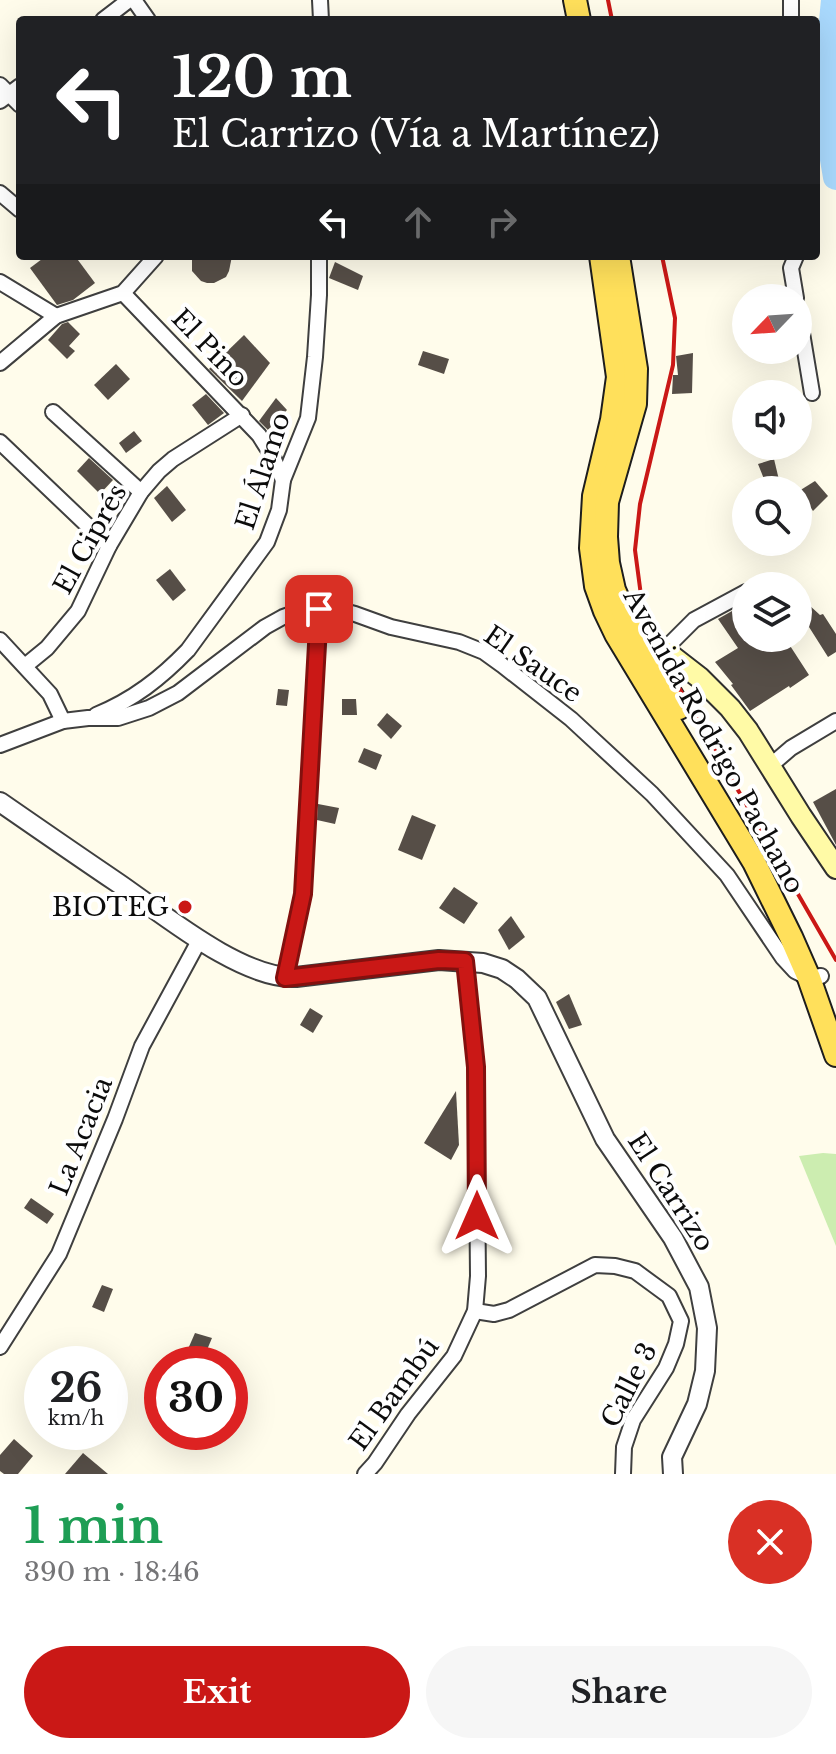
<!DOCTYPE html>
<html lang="en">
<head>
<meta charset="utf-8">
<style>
  :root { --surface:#fff; --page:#f6f6f6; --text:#202124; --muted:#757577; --accent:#ca1816 }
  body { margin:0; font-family:"Libre Baskerville",serif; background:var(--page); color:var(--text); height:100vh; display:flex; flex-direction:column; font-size:30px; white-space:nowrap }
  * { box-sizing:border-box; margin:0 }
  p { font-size:26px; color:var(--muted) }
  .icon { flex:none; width:44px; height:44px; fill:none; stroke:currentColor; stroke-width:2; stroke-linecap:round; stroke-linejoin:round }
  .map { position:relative; height:1474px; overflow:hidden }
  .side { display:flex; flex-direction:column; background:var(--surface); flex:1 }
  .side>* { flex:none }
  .guide { position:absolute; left:16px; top:16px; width:804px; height:244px; border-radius:8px; box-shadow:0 8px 32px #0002; background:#202124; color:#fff; overflow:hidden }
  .needle { width:52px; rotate:245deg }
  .tools { position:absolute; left:732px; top:284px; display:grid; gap:16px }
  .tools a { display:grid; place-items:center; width:80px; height:80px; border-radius:50%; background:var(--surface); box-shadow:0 8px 32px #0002; font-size:40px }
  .speed { position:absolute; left:24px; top:1346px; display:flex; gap:16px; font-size:40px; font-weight:700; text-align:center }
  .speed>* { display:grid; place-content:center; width:104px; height:104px; border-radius:50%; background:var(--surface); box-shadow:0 8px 32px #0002; line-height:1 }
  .speed small { font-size:20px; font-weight:400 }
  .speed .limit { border:12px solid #d22; background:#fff; color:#111 }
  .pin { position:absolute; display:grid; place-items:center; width:68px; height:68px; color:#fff; margin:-34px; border-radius:16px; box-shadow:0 4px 12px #0006 }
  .me { position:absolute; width:88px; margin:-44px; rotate:0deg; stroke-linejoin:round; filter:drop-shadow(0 0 6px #0008) }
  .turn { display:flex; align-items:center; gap:28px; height:168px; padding:0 24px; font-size:36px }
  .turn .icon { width:104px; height:104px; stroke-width:2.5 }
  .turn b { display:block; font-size:56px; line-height:68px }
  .lanes { display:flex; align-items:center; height:76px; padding:0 24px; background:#0003; justify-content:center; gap:40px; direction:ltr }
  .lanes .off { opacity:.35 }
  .round { display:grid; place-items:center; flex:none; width:84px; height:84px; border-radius:42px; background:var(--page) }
  .head { display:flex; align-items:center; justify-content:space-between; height:136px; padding:0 24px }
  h1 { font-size:48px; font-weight:700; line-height:60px; color:#1e9e55 }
  .primary-button { display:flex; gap:16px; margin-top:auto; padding:16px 24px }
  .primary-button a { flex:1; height:92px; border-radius:48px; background:var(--accent); color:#fff; font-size:32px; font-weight:700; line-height:92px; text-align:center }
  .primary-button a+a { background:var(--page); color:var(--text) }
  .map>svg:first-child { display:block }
  .green { fill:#ccedb0 }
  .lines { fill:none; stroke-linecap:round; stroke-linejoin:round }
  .river { stroke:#a9d9fd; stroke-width:26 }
  .building { fill:#564e47 }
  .minor-casing { stroke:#3f3f3f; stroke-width:18 }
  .tertiary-casing { stroke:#3f3f3f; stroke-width:22 }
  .secondary-casing { stroke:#2e2e2e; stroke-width:24 }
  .primary-casing { stroke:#1d1d1d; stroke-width:26 }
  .minor { stroke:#fff; stroke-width:14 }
  .tertiary { stroke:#fff; stroke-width:18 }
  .secondary { stroke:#fffaa6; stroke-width:20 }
  .primary { stroke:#ffe05b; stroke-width:22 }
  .rail { stroke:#ca1816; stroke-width:4 }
  .route-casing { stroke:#83100e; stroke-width:20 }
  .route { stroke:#ca1816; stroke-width:14 }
  .poi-dot { fill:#ca1816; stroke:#fff; stroke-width:3 }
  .labels { text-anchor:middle; stroke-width:8; stroke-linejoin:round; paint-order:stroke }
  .street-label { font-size:26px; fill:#0c0c0c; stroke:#fff }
  .poi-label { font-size:26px; fill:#0c0c0c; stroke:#fff; text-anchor:end }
</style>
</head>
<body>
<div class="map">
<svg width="836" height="1474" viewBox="0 0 836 1474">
  <rect width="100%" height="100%" fill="#fffceb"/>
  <path class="green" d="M823 1153 836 1154V1246L799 1156Z"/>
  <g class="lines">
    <path class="river" d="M834 0 824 106 836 177"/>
  </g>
  <g class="building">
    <path d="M46 256H75L95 283 73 300 57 305 30 268Z"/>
    <path d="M192 256H232L229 271 226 277 214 283H207L201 281 192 271Z"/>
    <path d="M335 262 363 276 358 290 329 278Z"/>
    <path d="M68 322 80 334 69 346 75 351 67 359 48 340 62 324Z"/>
    <path d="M244 335 270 363 242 401 209 369Z"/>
    <path d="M423 351 449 359 444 374 418 365Z"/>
    <path d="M693 353 692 393 672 394 673 375H678L676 356Z"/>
    <path d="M116 364 130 379 108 400 94 385Z"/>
    <path d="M206 394 224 413 208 425 192 405Z"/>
    <path d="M276 398 287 410 268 430 259 421Z"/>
    <path d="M134 431 142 441 126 453 119 443Z"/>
    <path d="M89 458 113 480 100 494 77 471Z"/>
    <path d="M774 459 779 480 766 484 758 464Z"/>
    <path d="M815 481 828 496 813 511 799 491Z"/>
    <path d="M167 486 186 510 172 522 154 498Z"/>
    <path d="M170 569 186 590 173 601 156 580Z"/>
    <path d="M746 603V638H785L809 675 790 688 789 686 750 711 731 685 733 684 715 662 738 648 718 619Z"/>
    <path d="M808 604 820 615 823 614 836 634V652L828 657 809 627 798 634V611Z"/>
    <path d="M278 689 289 690 287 706 276 705Z"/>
    <path d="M342 699H356L357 715H342Z"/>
    <path d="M387 713 402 726 391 739 377 725Z"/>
    <path d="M364 748 382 755 376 770 358 762Z"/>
    <path d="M836 789V845L813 802Z"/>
    <path d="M318 804 339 808 335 824 317 820Z"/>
    <path d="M412 815 436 825 422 860 398 850Z"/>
    <path d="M454 887 478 903 464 924 439 908Z"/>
    <path d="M511 916 525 937 509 950 498 930Z"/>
    <path d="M569 994 582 1025 569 1029 556 1002Z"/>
    <path d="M310 1008 323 1016 313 1033 300 1025Z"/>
    <path d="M456 1091 459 1145 451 1160 424 1143Z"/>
    <path d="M31 1198 54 1214 47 1224 24 1208Z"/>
    <path d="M102 1285 113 1289 104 1312 92 1307Z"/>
    <path d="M195 1333 212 1338 201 1364 184 1358Z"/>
    <path d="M14 1439 33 1456 18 1474H4L0 1471V1455Z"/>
    <path d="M83 1453 108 1474H65Z"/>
  </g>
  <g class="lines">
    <g class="minor-casing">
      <g id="minor">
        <path d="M134 0 148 20"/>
        <path d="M320 0 321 20"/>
        <path d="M791 0V20"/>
        <path d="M103 20 129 0"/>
        <path d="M0 85 20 105"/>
        <path d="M0 101 20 86"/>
        <path d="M0 193 20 210"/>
        <path d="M796 256 791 268 796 298"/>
        <path d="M0 282 56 316"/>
        <path d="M123 293 259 435 273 457 283 480"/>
        <path d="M798 309 812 393"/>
        <path d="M0 363 56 316 123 293 156 256"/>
        <path d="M53 412 141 492"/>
        <path d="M0 442 109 546"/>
        <path d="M0 640 50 694 63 721"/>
        <path d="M663 651 694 620 746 592"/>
        <path d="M25 666 47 648 78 611 109 546 141 492 159 471 173 459 242 415"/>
        <path d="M96 715C133 700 161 678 188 650L267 542 279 510 283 480 308 418 315 357 319 295V256"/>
        <path d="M0 745 63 721 88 718H118L149 708 178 693 265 627 283 617 300 611 319 609H336L355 614 391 627 459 642 484 652 502 665 571 719 652 794 727 875 783 958 795 971 809 978 821 976"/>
        <path d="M770 766 791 748 836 721"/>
        <path d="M285 978 303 894 319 609"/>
        <path d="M475 1311 494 1314 509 1310 595 1265 615 1266 635 1271 669 1296 681 1321 676 1344 666 1368 633 1420 624 1447 623 1474"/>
        <path d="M0 1347 59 1254 115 1119 142 1046 200 939"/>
        <path d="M365 1474 375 1463 408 1414 454 1356 475 1311 478 1276 476 1067 465 961"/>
      </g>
    </g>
    <g class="tertiary-casing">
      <path id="tertiary" d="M0 802C39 829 78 856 118 883 162 913 242 980 296 977L439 960 483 963 502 969 517 979 537 998 605 1139 673 1238 699 1287 707 1328 705 1371 697 1404 672 1457 673 1474"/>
    </g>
    <g class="secondary-casing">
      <path id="secondary" d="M635 650 641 644 656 648 669 654 700 678 730 708 748 731 801 816 836 868"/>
    </g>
    <g class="primary-casing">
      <g id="primary">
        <path d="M575 0 579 20"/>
        <path d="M601 256 618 377 612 420 594 496 591 548 596 586 605 611 616 634 754 862 791 937 809 978 836 1055"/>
        <path d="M618 256 636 369 635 404 607 502 606 537 608 563 614 590 625 615 679 708"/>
      </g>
    </g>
    <use href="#minor" class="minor"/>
    <use href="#tertiary" class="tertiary"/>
    <use href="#secondary" class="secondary"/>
    <use href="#primary" class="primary"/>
    <g class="rail">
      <path d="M608 0 612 20"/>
      <path d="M662 256 675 318 673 365 640 504 635 550 642 603 656 648 836 960"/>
    </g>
  </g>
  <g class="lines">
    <g class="route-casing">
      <path id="route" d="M319 609 303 894 285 978 439 960 465 961 476 1067 477 1216"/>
    </g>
    <use href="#route" class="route"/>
  </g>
  <circle class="poi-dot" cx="185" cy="907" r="8"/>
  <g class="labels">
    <g class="street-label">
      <text transform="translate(210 348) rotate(46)" y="9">El Pino</text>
      <text transform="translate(263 471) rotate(-72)" y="9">El Álamo</text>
      <text transform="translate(90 539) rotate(-61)" y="9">El Ciprés</text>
      <text transform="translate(533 664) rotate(35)" y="9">El Sauce</text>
      <text transform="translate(714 741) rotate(61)" y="9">Avenida Rodrigo Pachano</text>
      <text transform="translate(81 1136) rotate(-68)" y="9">La Acacia</text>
      <text transform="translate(671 1192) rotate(57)" y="9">El Carrizo</text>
      <text transform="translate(629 1385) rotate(-63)" y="9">Calle 3</text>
      <text transform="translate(394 1394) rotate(-54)" y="9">El Bambú</text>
    </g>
    <g class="poi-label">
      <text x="169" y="916">BIOTEG</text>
    </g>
  </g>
</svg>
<div class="tools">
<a><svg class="needle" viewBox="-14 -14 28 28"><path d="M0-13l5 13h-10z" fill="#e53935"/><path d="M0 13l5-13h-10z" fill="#757577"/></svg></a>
<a><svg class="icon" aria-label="sound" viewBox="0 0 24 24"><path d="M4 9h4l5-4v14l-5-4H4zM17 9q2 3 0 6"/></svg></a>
<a><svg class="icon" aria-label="search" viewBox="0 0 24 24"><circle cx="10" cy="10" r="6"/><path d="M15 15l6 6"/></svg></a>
<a><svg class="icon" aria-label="layers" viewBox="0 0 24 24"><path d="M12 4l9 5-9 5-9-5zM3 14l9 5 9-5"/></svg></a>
</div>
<div class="speed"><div>26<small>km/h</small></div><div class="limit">30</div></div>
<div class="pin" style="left:319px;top:609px;background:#d93025"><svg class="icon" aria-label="arrive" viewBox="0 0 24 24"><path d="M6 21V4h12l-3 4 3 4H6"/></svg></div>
<svg class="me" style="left:477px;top:1216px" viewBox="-20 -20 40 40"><path d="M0-17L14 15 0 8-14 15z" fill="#ca1816" stroke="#fff" stroke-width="4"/></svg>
<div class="guide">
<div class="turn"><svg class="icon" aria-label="left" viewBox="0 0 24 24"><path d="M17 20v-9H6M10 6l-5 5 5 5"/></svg><div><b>120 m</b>El Carrizo (Vía a Martínez)</div></div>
<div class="lanes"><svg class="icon" aria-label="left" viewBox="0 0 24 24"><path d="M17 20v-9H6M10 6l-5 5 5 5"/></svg><svg class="icon off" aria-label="ahead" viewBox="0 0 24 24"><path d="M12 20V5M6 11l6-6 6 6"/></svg><svg class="icon off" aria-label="right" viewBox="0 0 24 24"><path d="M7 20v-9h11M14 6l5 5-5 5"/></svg></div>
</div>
</div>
<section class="side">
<div class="head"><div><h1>1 min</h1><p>390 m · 18:46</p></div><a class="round" style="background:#d93025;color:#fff"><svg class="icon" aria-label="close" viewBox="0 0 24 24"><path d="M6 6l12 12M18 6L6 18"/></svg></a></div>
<div class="primary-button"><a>Exit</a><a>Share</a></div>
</section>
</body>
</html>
